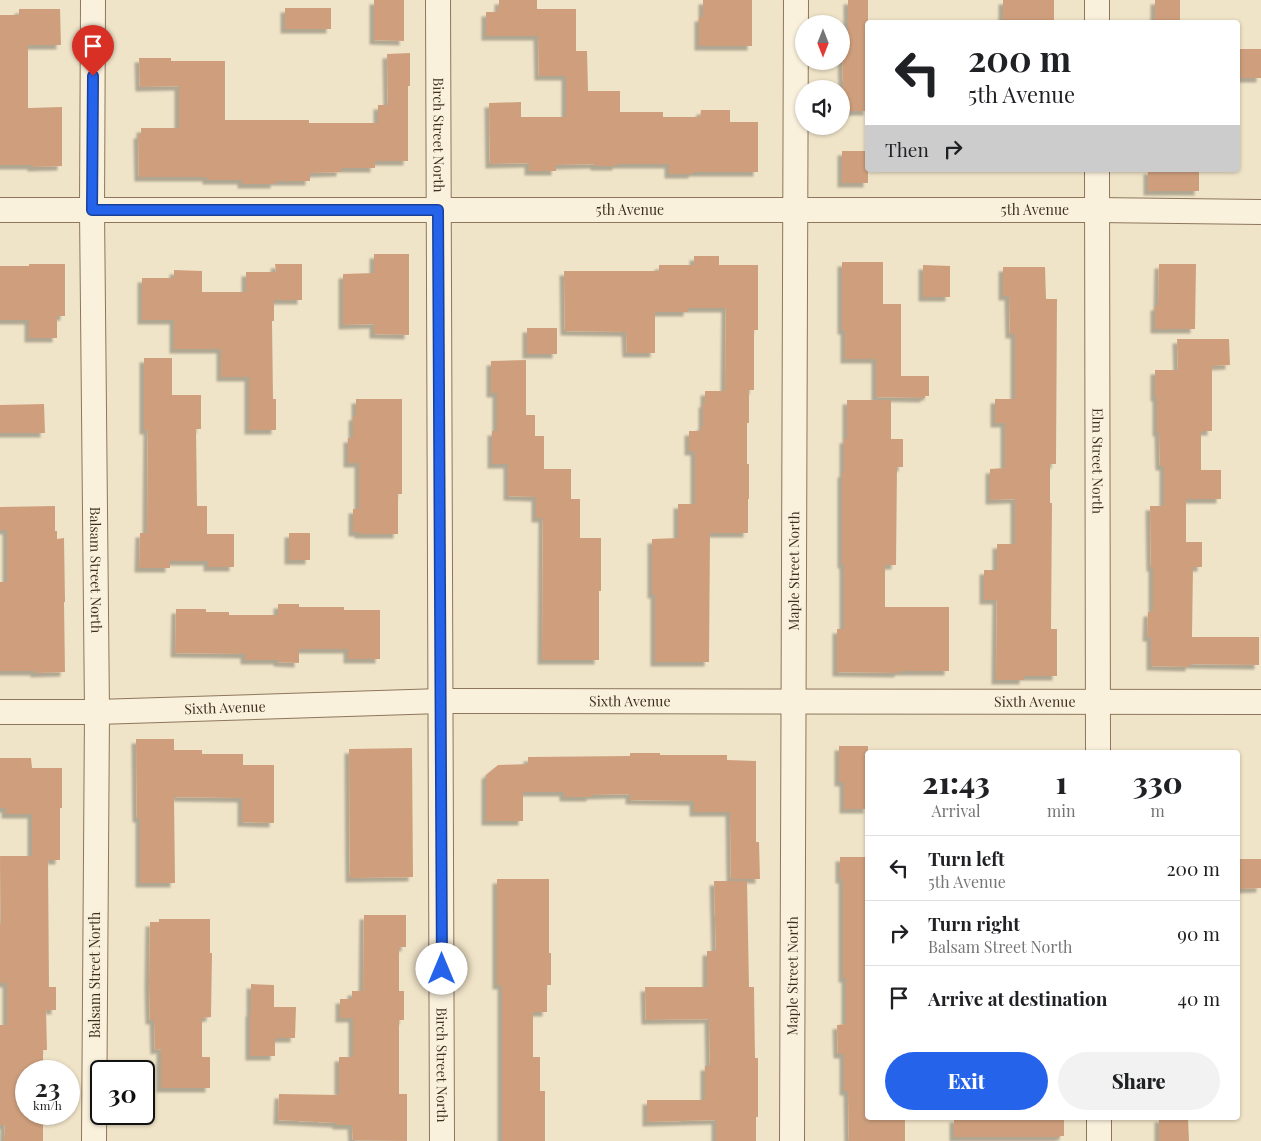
<!DOCTYPE html>
<html lang="en">
<head>
<meta charset="utf-8">
<style>
  :root { --surface:#fff; --page:#f2f2f2; --text:#202124; --muted:#757577; --line:#e0e0e0; --accent:#2563eb }
  body { margin:0; font-family:"Playfair Display",serif; background:var(--page); color:var(--text); height:100vh; display:flex; flex-direction:column; font-size:19px; white-space:nowrap }
  * { box-sizing:border-box; margin:0 }
  p { font-size:16px; color:var(--muted) }
  .icon { flex:none; width:28px; height:28px; fill:none; stroke:currentColor; stroke-width:2; stroke-linecap:round; stroke-linejoin:round }
  .map { position:relative; flex:1; overflow:hidden }
  .details { position:absolute; left:865px; top:750px; width:375px; height:370px; display:flex; flex-direction:column; background:var(--surface); border-radius:5px; box-shadow:0 1px 4px #0004 }
  .details>* { flex:none }
  .guide { position:absolute; left:865px; top:20px; width:375px; height:152px; border-radius:5px; box-shadow:0 1px 4px #0004; background:#fff; color:var(--text); overflow:hidden }
  .needle { width:32px; rotate:180deg }
  .buttons { position:absolute; left:795px; top:15px; display:grid; gap:10px }
  .buttons a { display:grid; place-items:center; width:55px; height:55px; border-radius:50%; background:var(--surface); box-shadow:0 1px 4px #0004; font-size:25px }
  .speed { position:absolute; left:15px; top:1060px; display:flex; gap:10px; font-size:25px; font-weight:700; text-align:center }
  .speed>* { display:grid; place-content:center; width:65px; height:65px; border-radius:50%; background:var(--surface); box-shadow:0 1px 4px #0004; line-height:1 }
  .speed small { font-size:12px; font-weight:400 }
  .speed .limit { border:2px solid #111; border-radius:8px; background:#fff; color:#111 }
  .pin { position:absolute; display:grid; place-items:center; width:42px; height:42px; color:#fff; margin:-51px -21px; border-radius:50% 50% 50% 0; rotate:-45deg; box-shadow:0 0 5px #0007 }
  .pin .icon { rotate:45deg }
  .me { position:absolute; width:55px; margin:-28px; rotate:0deg; stroke-linejoin:round; filter:drop-shadow(0 0 4px #0008) }
  .turn { display:flex; align-items:center; gap:18px; height:105px; padding:0 20px; font-size:22px }
  .turn .icon { width:65px; height:65px; stroke-width:2.5 }
  .turn b { display:block; font-size:35px; line-height:42px }
  .then { display:flex; align-items:center; height:48px; padding:0 20px; background:#0003; gap:10px; font-size:19px }
  .eta { display:flex; justify-content:space-evenly; align-items:center; height:85px; text-align:center }
  .eta b { font-size:30px; font-weight:800; line-height:35px }
  .button { display:flex; gap:10px; margin-top:auto; padding:10px 20px }
  .button a { flex:1; height:58px; border-radius:30px; background:var(--accent); color:#fff; font-size:20px; font-weight:800; line-height:58px; text-align:center }
  .button a+a { background:var(--page); color:var(--text) }
  ul { padding:0; list-style:none }
  li { display:flex; align-items:center; gap:15px; height:65px; padding:0 20px; border-top:1px solid var(--line) }
  li div { flex:1 }
  li b { display:block; font-size:19px }
  li em { font-style:normal }
  .map>svg:first-child { display:block }
  .building { fill:#cf9f7d; filter:url(#shadow) }
  .lines { fill:none; stroke-linecap:round; stroke-linejoin:round }
  .street-casing { stroke:#8d765c; stroke-width:26 }
  .street { stroke:#faf1dc; stroke-width:24 }
  .route-casing { stroke:#184099; stroke-width:12 }
  .route { stroke:#2563eb; stroke-width:9 }
  .labels { text-anchor:middle; stroke-width:4; stroke-linejoin:round; paint-order:stroke }
  .street-label { font-size:14px; fill:#3d2e20; stroke:#f7eed8 }
</style>
</head>
<body>
<div class="map">
<svg width="1261" height="1141" viewBox="0 0 1261 1141">
  <defs>
    <filter id="shadow"><feDropShadow dx="-4.5" dy="4.5" stdDeviation="1" flood-color="#0004"/></filter>
  </defs>
  <rect width="100%" height="100%" fill="#f0e4c8"/>
  <g class="building">
    <path d="M374 0H404V41L374 40Z"/>
    <path d="M499 0H537V9H576V51H587L588 91H620V112H663V117H700L701 110H730V122H758V172H693V174H669V164H617V166H595V164L556 165V171H529V163L490 164 489 103 521 102V117H566V76H539L538 36H486V12H497V9H499Z"/>
    <path d="M703 0H752V46H699V17H703Z"/>
    <path d="M848 0H868V111H844L842 51H848Z"/>
    <rect x="1003" y="0" width="51" height="22"/>
    <rect x="1155" y="0" width="25" height="22"/>
    <rect x="285" y="8" width="46" height="21"/>
    <path d="M19 9H60L61 45H28V108L62 107V166L32 167V165H0V15H19Z"/>
    <rect x="1238" y="49" width="23" height="29"/>
    <path d="M410 53V86H408V161H375V168H341V172L310 173V181H275V184H242V180H207V177H139L138 134H141V128H179V86L140 87 139 58H171V61H225V120H309V123H378V105H388L387 54Z"/>
    <rect x="842" y="151" width="26" height="32"/>
    <rect x="1148" y="170" width="51" height="21"/>
    <path d="M374 254H409V335L374 334V324L343 325V274L374 273Z"/>
    <path d="M694 256H719V265H758V330H754V390H749V423H747V464H749V499H748V533H710L709 662H655V594H652V539L678 538V504H695V451H689V431H701V426H703V403H705V391H725L726 308H688V312H655V353H627L626 332 565 331 564 271H659V265H694Z"/>
    <path d="M842 262H883V304H901V376H929V396H925V398L876 397V359H845V330H842Z"/>
    <path d="M29 264H65V316H57V338H29V320H0V266H29Z"/>
    <path d="M275 264H302V300H274V321H272L273 399H276V430H249V377H221V349H174V320H142V278H174V270L202 271V292H246V272H276Z"/>
    <path d="M1159 264H1196L1195 329H1155V306H1158Z"/>
    <path d="M923 265 950 266V297H923Z"/>
    <path d="M1003 267H1045L1046 299H1057L1056 464H1050V503H1052L1051 629H1057V676H1024V680H996L997 600H984V570H997V544H1015V499L990 500V469L1005 468V423H995V399H1015V334H1010L1009 296H1003Z"/>
    <rect x="527" y="328" width="30" height="26"/>
    <path d="M1177 339H1229L1230 365 1212 366V431H1203V432H1201V470H1221V499H1186V542H1202V567H1193L1192 637H1259V665L1190 664V667L1151 666V637H1147L1148 612H1153V567H1151L1150 506H1164V466H1160L1159 432H1157V397H1155V370H1178Z"/>
    <path d="M144 358H172V395H201V429H196L197 506H207V534H234V567H208V561H170V568H139L140 533H147L148 430H144Z"/>
    <path d="M526 360V415H535V436H544V469H571V499H580V538H601V591H599V660H542L543 518H536V497L508 496V464H492V431H497V393H491V361Z"/>
    <path d="M356 399H402V494H398V534H359V532H353V509H359V463H348V438H353V416H356Z"/>
    <path d="M847 400H891V439H903V467H897L896 565H885V607H949V671H899V673L837 672V629H844V564H842V473H844V439H847Z"/>
    <path d="M44 404 45 433H0V405Z"/>
    <path d="M55 506V531H57V539L64 538 65 602H64L65 672 35 673V671H0V582H7V530H0V507Z"/>
    <rect x="289" y="533" width="21" height="27"/>
    <path d="M278 604H299V607H344V610H380V659H348V649H299V663L278 662V660H245V654L175 653 176 609H206V612H229V615H278Z"/>
    <path d="M136 739H174V750H202V754H243V765H274V823L242 822V798L174 797 175 883H140V818H137Z"/>
    <path d="M839 746H868V809H844V782H839Z"/>
    <path d="M412 748 413 877 350 878 349 749Z"/>
    <path d="M630 753H660V755H727V760L756 761V842H759L760 879H731L730 812H694V801L630 800V794L591 795V797H564V792H523V821H486V775L498 765 528 764V757L630 756Z"/>
    <path d="M0 758H31L32 768H62V808H60V860H48L49 987H56V1010H46L47 1050H43V1071H26V1114H43V1141H4L5 1125H0V1025H7V983H0V925H1L0 856H32V814H6V808H0Z"/>
    <path d="M840 857H868V1118H905V1141H849L848 1091H844V1054H838L837 1025 846 1024V978H843V879H840Z"/>
    <path d="M1239 859H1261V888L1239 889Z"/>
    <path d="M497 879H549V953H551V985H547V1012H533V1057H540V1091H545V1141H502V985H497Z"/>
    <path d="M714 881H747L749 987H754L755 1058H758V1117H756V1141H716V1120L647 1122V1100H705V1066H710L709 1019 646 1020 645 987H707V951H716Z"/>
    <path d="M364 915H406V947H399V991H404V1020H399V1094H407V1141L353 1140 352 1125H337V1123L278 1120 279 1094 339 1095V1057H353V1018H340V999H352V991H363Z"/>
    <path d="M159 919H210V953H212L211 1017 202 1018V1057H210V1088H161V1049L155 1050 154 1020H150L149 984 150 922H159Z"/>
    <path d="M251 984 274 985V1007H296L295 1038H275V1056H250V1012H251Z"/>
    <path d="M954 1118H1064V1136H1060V1137H954Z"/>
    <path d="M1159 1118H1188L1189 1141H1159Z"/>
  </g>
  <g class="lines">
    <g class="street-casing">
      <g id="street">
        <path id="s1" d="M93 0 92 210 97 712 94 1141"/>
        <path id="s2" d="M438 0 442 1141"/>
        <path d="M1097 0V22"/>
        <path id="s3" d="M1097 170 1098 752"/>
        <path id="s4" d="M0 210H1097L1261 212"/>
        <path id="s5" d="M0 712H97L441 701 1261 702"/>
        <path d="M1099 1118V1141"/>
        <path id="s6" d="M792 1141 796 0"/>
      </g>
    </g>
    <use href="#street" class="street"/>
  </g>
  <g class="lines">
    <g class="route-casing">
      <path id="route" d="M93 76 92 210H438L442 969"/>
    </g>
    <use href="#route" class="route"/>
  </g>
  <g class="labels">
    <g class="street-label">
      <text dy="5" stroke="none"><textPath href="#s2" startOffset="135">Birch Street North</textPath></text>
      <text dy="5" stroke="none"><textPath href="#s4" startOffset="630">5th Avenue</textPath></text>
      <text dy="5" stroke="none"><textPath href="#s4" startOffset="1035">5th Avenue</textPath></text>
      <text dy="5" stroke="none"><textPath href="#s3" startOffset="291">Elm Street North</textPath></text>
      <text dy="5" stroke="none"><textPath href="#s1" startOffset="570">Balsam Street North</textPath></text>
      <text dy="5" stroke="none"><textPath href="#s6" startOffset="570">Maple Street North</textPath></text>
      <text dy="5" stroke="none"><textPath href="#s5" startOffset="630">Sixth Avenue</textPath></text>
      <text dy="5" stroke="none"><textPath href="#s5" startOffset="1035">Sixth Avenue</textPath></text>
      <text dy="5" stroke="none"><textPath href="#s5" startOffset="225">Sixth Avenue</textPath></text>
      <text transform="translate(95 975) rotate(-90)" y="5">Balsam Street North</text>
      <text dy="5" stroke="none"><textPath href="#s6" startOffset="165">Maple Street North</textPath></text>
      <text dy="5" stroke="none"><textPath href="#s2" startOffset="1065">Birch Street North</textPath></text>
    </g>
  </g>
</svg>
<div class="buttons">
<a><svg class="needle" viewBox="-14 -14 28 28"><path d="M0-13l5 13h-10z" fill="#e53935"/><path d="M0 13l5-13h-10z" fill="#757577"/></svg></a>
<a><svg class="icon" aria-label="sound" viewBox="0 0 24 24"><path d="M4 9h4l5-4v14l-5-4H4zM17 9q2 3 0 6"/></svg></a>
</div>
<div class="speed"><div>23<small>km/h</small></div><div class="limit">30</div></div>
<div class="pin" style="left:93px;top:76px;background:#d93025"><svg class="icon" aria-label="arrive" viewBox="0 0 24 24"><path d="M6 21V4h12l-3 4 3 4H6"/></svg></div>
<svg class="me" style="left:442px;top:969px" viewBox="-20 -20 40 40"><circle r="19" fill="#fff"/><path d="M0-13L10 11 0 6-10 11z" fill="#2563eb"/></svg>
<div class="guide">
<div class="turn"><svg class="icon" aria-label="left" viewBox="0 0 24 24"><path d="M17 20v-9H6M10 6l-5 5 5 5"/></svg><div><b>200 m</b>5th Avenue</div></div>
<div class="then">Then<svg class="icon" aria-label="right" viewBox="0 0 24 24"><path d="M7 20v-9h11M14 6l5 5-5 5"/></svg></div>
</div>
<section class="details">
<div class="eta">
<div><b>21:43</b><p>Arrival</p></div>
<div><b>1</b><p>min</p></div>
<div><b>330</b><p>m</p></div>
</div>
<ul>
<li><svg class="icon" aria-label="left" viewBox="0 0 24 24"><path d="M17 20v-9H6M10 6l-5 5 5 5"/></svg><div><b>Turn left</b><p>5th Avenue</p></div><em>200 m</em></li>
<li><svg class="icon" aria-label="right" viewBox="0 0 24 24"><path d="M7 20v-9h11M14 6l5 5-5 5"/></svg><div><b>Turn right</b><p>Balsam Street North</p></div><em>90 m</em></li>
<li><svg class="icon" aria-label="arrive" viewBox="0 0 24 24"><path d="M6 21V4h12l-3 4 3 4H6"/></svg><div><b>Arrive at destination</b></div><em>40 m</em></li>
</ul>
<div class="button"><a>Exit</a><a>Share</a></div>
</section>
</div>
</body>
</html>
